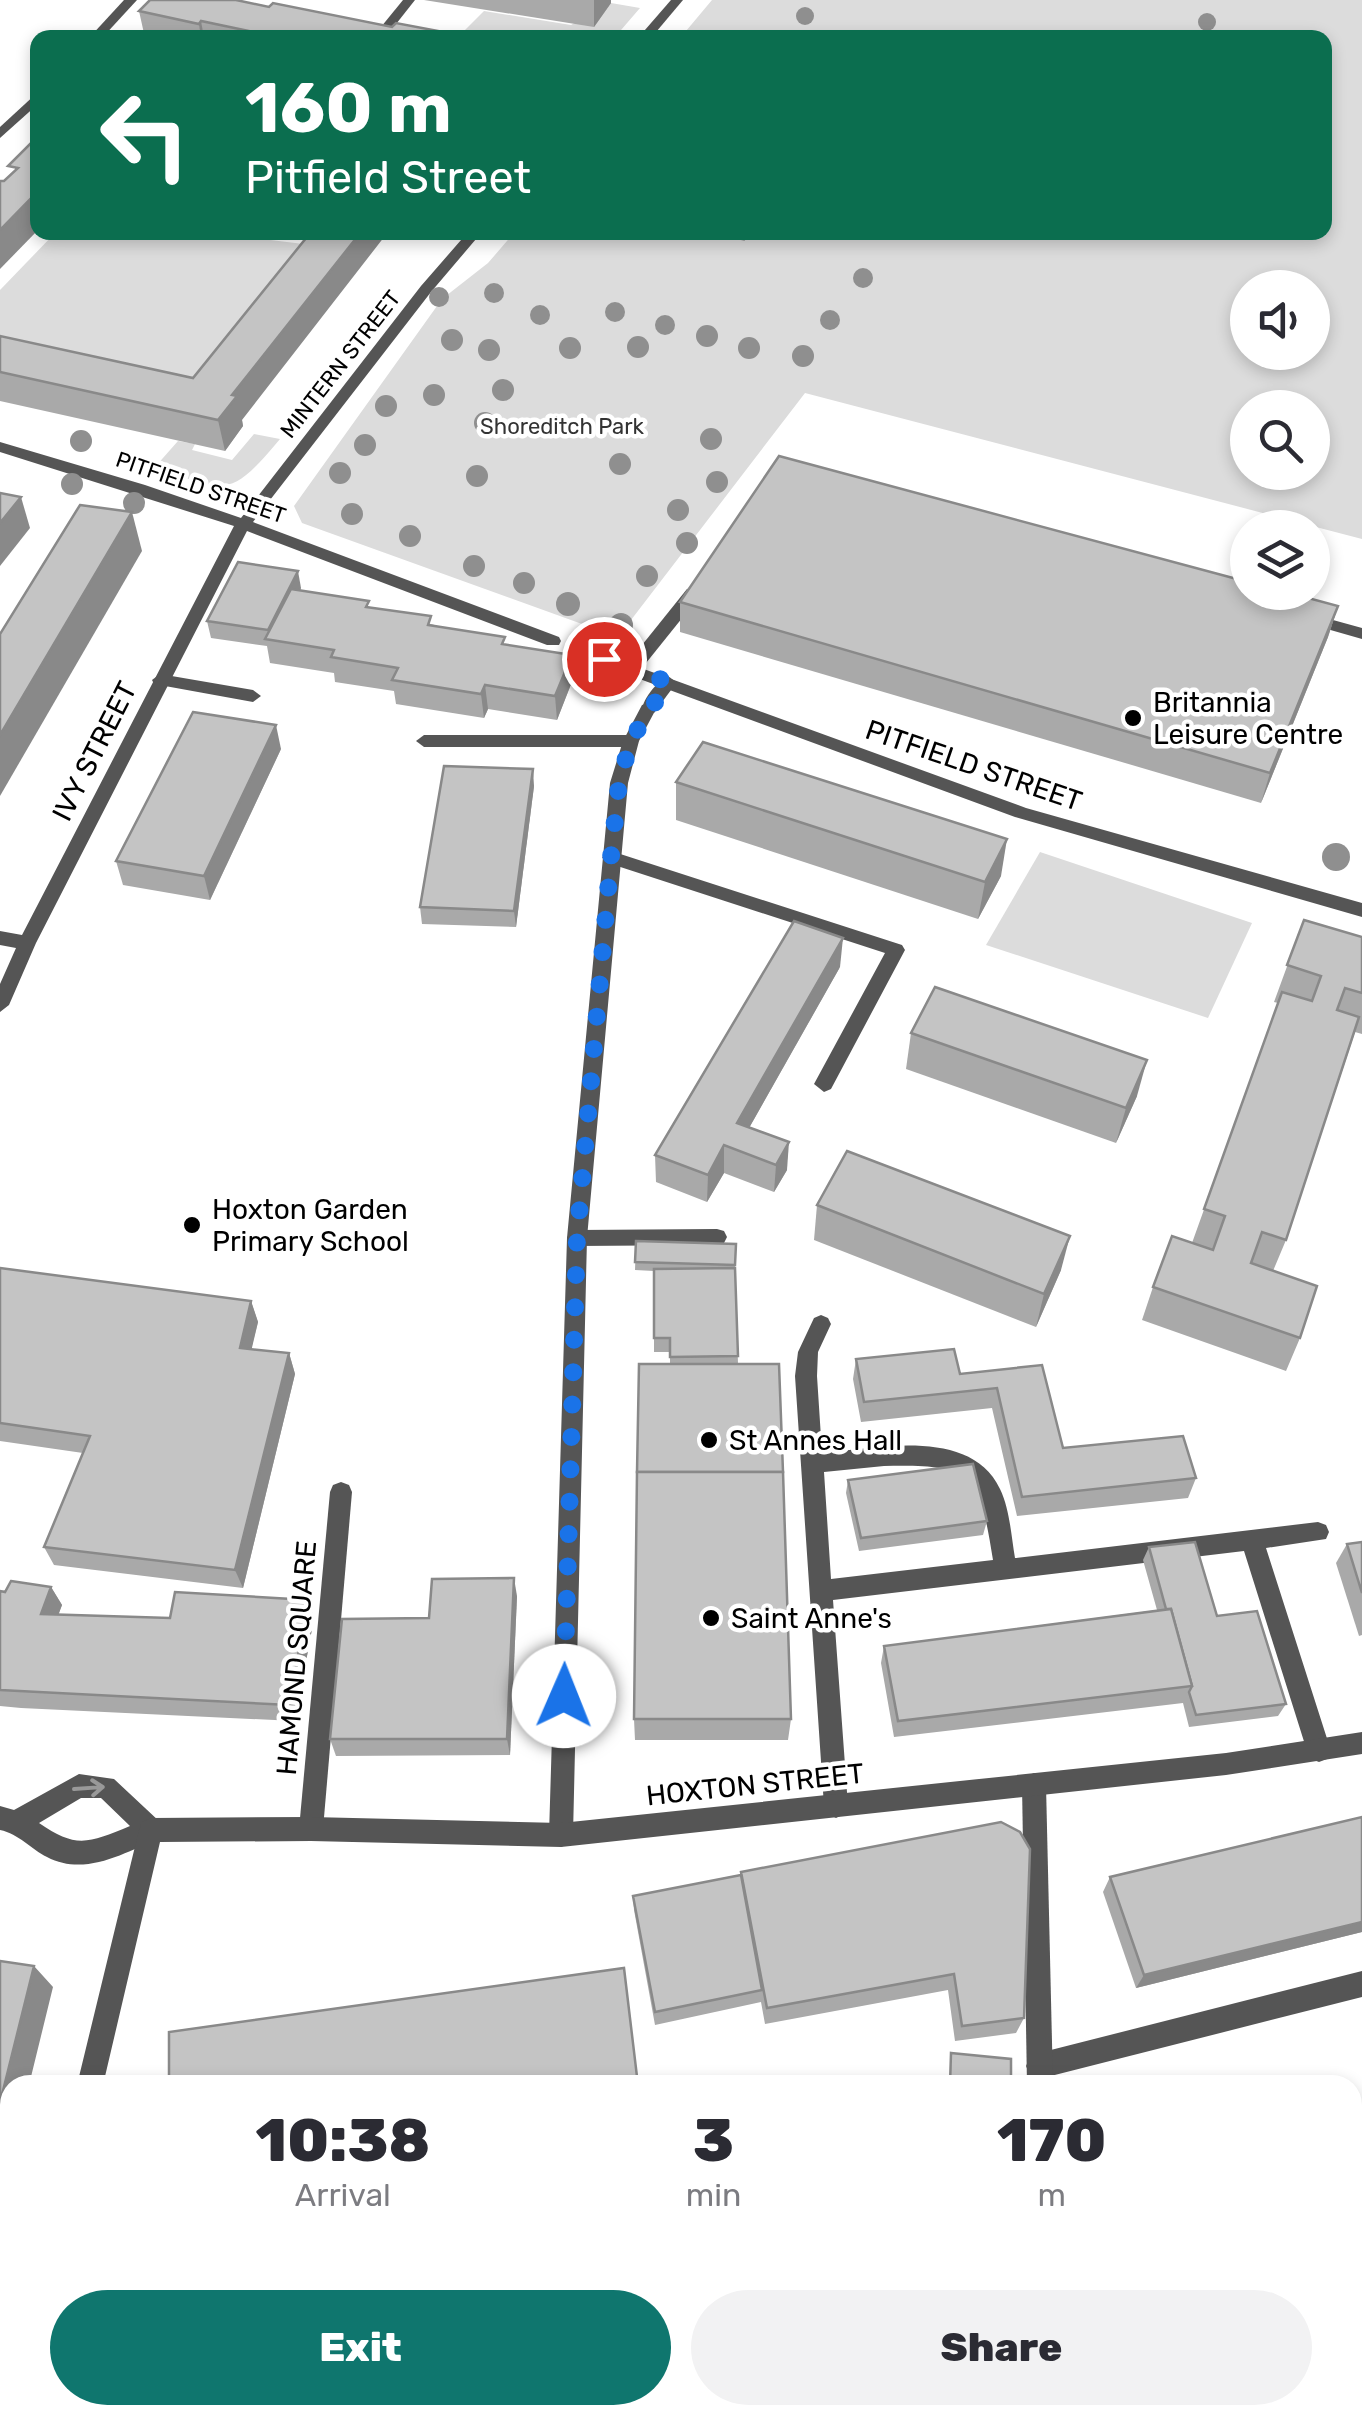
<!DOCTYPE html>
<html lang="en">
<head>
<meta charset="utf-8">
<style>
  :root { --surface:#fff; --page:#f2f2f3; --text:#2b2b33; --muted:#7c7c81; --accent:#0f766e }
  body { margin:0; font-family:Rubik,sans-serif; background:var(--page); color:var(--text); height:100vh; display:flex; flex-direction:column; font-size:38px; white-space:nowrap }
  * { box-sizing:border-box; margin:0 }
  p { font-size:32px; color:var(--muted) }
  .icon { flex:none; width:55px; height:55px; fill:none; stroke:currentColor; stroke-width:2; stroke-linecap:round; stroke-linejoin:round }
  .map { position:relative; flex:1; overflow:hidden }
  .drawer { position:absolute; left:0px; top:2075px; width:1362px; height:350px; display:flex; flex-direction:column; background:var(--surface); border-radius:30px 30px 0 0; box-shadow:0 5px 15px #0003 }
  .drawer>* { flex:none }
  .banner { position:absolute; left:30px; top:30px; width:1302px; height:210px; border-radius:20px; box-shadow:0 5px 15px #0003; background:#0b6e4f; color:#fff; overflow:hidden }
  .controls { position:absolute; left:1230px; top:270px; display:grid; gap:20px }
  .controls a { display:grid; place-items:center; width:100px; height:100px; border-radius:50%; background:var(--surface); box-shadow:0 5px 15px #0003; font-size:50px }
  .pin { position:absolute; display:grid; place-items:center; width:85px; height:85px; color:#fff; margin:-42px; border:5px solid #fff; border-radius:50%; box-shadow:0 2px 10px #0007 }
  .me { position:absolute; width:110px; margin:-55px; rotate:1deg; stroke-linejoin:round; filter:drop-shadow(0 0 8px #0008) }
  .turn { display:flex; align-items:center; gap:35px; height:210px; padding:0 50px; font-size:45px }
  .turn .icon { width:130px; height:130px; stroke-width:2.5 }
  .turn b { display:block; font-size:70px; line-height:85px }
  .eta { display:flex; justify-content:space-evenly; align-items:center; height:170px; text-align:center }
  .eta b { font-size:60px; font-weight:800; line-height:70px }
  .button { display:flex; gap:20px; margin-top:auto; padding:20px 50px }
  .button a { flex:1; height:115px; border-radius:60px; background:var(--accent); color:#fff; font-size:40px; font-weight:800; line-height:115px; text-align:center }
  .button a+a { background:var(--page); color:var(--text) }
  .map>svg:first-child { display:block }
  .green { fill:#dcdcdc; fill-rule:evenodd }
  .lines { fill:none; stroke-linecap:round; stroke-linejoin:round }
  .service { fill:#555; fill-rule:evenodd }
  .pedestrian { fill:#555; fill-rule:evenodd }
  .minor { fill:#555; fill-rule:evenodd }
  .tertiary { fill:#555; fill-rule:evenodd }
  .tree { fill:#8f8f8f }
  .wall { fill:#a9a9a9 }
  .shaded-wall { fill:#898989 }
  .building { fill:#c4c4c4; stroke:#898989; stroke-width:2.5 }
  .oneway { stroke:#999 }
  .route { stroke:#1a73e8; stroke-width:18; stroke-dasharray:0 32.4 }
  .poi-dot { fill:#000; stroke:#fff; stroke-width:4 }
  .labels { text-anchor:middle; stroke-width:9; stroke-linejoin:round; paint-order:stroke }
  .far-street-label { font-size:22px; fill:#000; stroke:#fff }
  .far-park-label { font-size:22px; fill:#333; stroke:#fff }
  .poi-label { font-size:28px; fill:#000; stroke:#fff; text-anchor:start }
  .street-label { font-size:28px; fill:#000; stroke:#fff }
</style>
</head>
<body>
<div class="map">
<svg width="1362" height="2425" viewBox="0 0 1362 2425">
  <rect width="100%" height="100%" fill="#fff"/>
  <g class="green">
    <path d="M712 0H1362V539L805 393 618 637 302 523 294 506 442 299 488 263 514 233 1325 232V38L681 37ZM1248 288H1312V352H1248ZM1248 408H1312V472H1248Z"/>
    <path d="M611 3 640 8 615 37 457 38 484 11 571 25Z"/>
    <path d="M205 232 328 247 199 408 0 365V290L55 233Z"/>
    <path d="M254 434 280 439C229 500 226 492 155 467L178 441 195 444 192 450 232 460Z"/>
    <path d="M1040 852 1252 923 1208 1018 986 945Z"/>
  </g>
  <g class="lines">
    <g class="service">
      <path d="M403 0H415L385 38H372Z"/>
      <path d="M693 588 699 589V597L638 673H626V665L687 589Z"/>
      <path d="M160 674 253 690 261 696 253 702 154 684 152 680Z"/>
      <path d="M668 676 676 682 674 686 654 713H642C640 702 657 681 668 676Z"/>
      <path d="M424 735H631L639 741 631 747H424L416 741Z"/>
      <path d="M611 851 902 945 905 950 831 1089 824 1092 814 1084 885 953 605 862 602 857Z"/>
      <path d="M717 1229 724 1231 727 1237 724 1243 717 1245 577 1246 570 1244 567 1238 570 1232 577 1230Z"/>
      <path d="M821 1315 828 1318 831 1324 818 1352 817 1376 822 1453C877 1448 971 1427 1000 1489 1010 1510 1011 1535 1015 1558L1318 1522 1326 1525 1329 1532 1326 1539 1266 1548 1331 1751 1327 1759 1319 1762 1311 1759 1307 1751 1244 1551 833 1600 848 1806 844 1814 836 1818 828 1814 824 1806 795 1376 798 1352 814 1318ZM884 1466C975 1464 979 1474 993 1560L831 1579 824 1472Z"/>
      <path d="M1362 1971V1997L1039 2079 1030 2075 1026 2066 1030 2057 1039 2053Z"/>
    </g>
    <path class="pedestrian" d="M1333 620 1362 628V639L1327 629V621Z"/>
    <g class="minor">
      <path d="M124 0H137L102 38H89Z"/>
      <path d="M671 0H683L651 38H638Z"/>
      <path d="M38 92V104L0 138V127Z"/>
      <path d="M468 232H482L431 292 253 522 559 637 561 641 559 645H547L247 531 36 943 9 1005 0 1012V984L16 948 0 945V931L22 935 234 526 0 452V442L145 485 241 518 421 286Z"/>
      <path d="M575 644 1026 808 1362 903V917L1015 817 569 653V645Z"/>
      <path d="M648 703 656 709 639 741 628 783 587 1238 573 1835 570 1843 561 1847 552 1843 549 1835 567 1238 610 783 623 741 642 705Z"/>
      <path d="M341 1482 349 1485 352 1492 323 1829 320 1837 311 1841 302 1837 299 1829 330 1492 333 1485Z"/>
      <path d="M1034 1773 1042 1777 1046 1785 1053 2085H1027L1022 1785 1026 1777Z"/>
      <path d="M79 1774 114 1779 160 1822 163 1830 160 1838C124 1853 85 1877 47 1857 31 1849 19 1834 0 1830V1806L14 1810ZM81 1798H101L130 1826C89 1843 76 1849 39 1823Z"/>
      <rect x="1038" y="2415" width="28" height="10"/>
    </g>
    <g class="tertiary">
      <path d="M1362 1732V1754L1226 1775 561 1847 311 1841 160 1842 103 2085H77L139 1830 142 1822 151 1818 311 1817 561 1823 1226 1753Z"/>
      <path d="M10 2401V2415H25L22 2425H0L1 2405Z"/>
    </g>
  </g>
  <g class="tree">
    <circle cx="805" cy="16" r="9"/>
    <circle cx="1207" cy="22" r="9"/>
    <circle cx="863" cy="278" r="10"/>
    <circle cx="494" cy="293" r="10"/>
    <circle cx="439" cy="297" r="10"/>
    <circle cx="615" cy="312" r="10"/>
    <circle cx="540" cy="315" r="10"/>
    <circle cx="830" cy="320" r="10"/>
    <circle cx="665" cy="325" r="10"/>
    <circle cx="707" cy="336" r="11"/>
    <circle cx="452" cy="340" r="11"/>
    <circle cx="638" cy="347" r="11"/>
    <circle cx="570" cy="348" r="11"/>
    <circle cx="749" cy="348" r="11"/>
    <circle cx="489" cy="350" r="11"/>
    <circle cx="803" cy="356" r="11"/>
    <circle cx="503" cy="390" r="11"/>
    <circle cx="434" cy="395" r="11"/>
    <circle cx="386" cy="406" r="11"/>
    <circle cx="485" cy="423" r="11"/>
    <circle cx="711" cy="439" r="11"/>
    <circle cx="81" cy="441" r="11"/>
    <circle cx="365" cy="445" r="11"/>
    <circle cx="620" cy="464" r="11"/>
    <circle cx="340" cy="473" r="11"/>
    <circle cx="477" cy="476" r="11"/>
    <circle cx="717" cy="482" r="11"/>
    <circle cx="72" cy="484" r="11"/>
    <circle cx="134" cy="503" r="11"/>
    <circle cx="678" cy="510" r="11"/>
    <circle cx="352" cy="514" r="11"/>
    <circle cx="410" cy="536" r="11"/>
    <circle cx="687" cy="543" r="11"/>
    <circle cx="474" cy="566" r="11"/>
    <circle cx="647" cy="576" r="11"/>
    <circle cx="524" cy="583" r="11"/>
    <circle cx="568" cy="604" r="12"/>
    <circle cx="621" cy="625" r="12"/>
    <circle cx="1336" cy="857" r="14"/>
  </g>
  <g class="wall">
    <path d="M424 0H611V3L594 27Z"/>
    <path d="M269 7 392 27 475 38H145L139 11Z"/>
    <path d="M714 232H752L744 241Z"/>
    <path d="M0 336 242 420 243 426 225 451 0 401Z"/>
    <path d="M301 588 300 591 370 607 506 645 572 655 573 679 557 720 488 709 484 718 396 704 394 691 335 682 334 673 270 663 267 646 211 638 207 621Z"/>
    <path d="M680 602 1338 606 1328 637 1261 803 680 632Z"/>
    <path d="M281 749 210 900 123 885 116 861Z"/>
    <path d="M676 782 1001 876 978 919 676 820Z"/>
    <path d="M534 786 516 927 422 924 420 907Z"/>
    <path d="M1304 920 1362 937V1034L1355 1032 1286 1240 1273 1271 1300 1338 1286 1371 1142 1320 1153 1287 1192 1243 1278 1003 1274 1002Z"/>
    <path d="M840 967 749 1128 787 1170 774 1192 724 1173 707 1202 656 1182 655 1155Z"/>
    <path d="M911 1033 1137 1096 1116 1143 906 1069Z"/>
    <path d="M817 1205 1061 1270 1036 1327 814 1240Z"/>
    <path d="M636 1241 736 1244 735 1268 738 1364 791 1719 788 1740H635L634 1719 670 1364V1352H654V1271L635 1270Z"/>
    <path d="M0 1268 251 1301 258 1322 251 1349 289 1353 295 1374 243 1588 54 1565 44 1547 83 1453 0 1441Z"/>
    <path d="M856 1359 960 1374 1042 1365 1063 1448 1196 1478 1188 1498 1017 1516 992 1408 861 1422 853 1379Z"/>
    <path d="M848 1480 987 1521 983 1535 859 1551 846 1493Z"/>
    <path d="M1362 1542V1635L1359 1636 1336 1563 1347 1544Z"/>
    <path d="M1149 1547 1217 1616 1286 1704 1278 1716 1189 1727 1183 1703 894 1737 881 1663 884 1646 1157 1610 1143 1560Z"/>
    <path d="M51 1587 62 1605 58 1615 170 1618 308 1600 314 1618 295 1721 21 1708 0 1706V1591Z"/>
    <path d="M517 1596 510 1755 336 1756 330 1739 429 1618Z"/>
    <path d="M1362 1817V1932L1136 1988 1103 1892 1110 1877Z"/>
    <path d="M1001 1822 1024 2018 1016 2033 955 2041 948 1990 765 2024 761 2002 655 2025 634 1910 633 1896Z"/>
    <path d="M1352 2129 1362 2130V2286L1352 2284Z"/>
    <path d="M824 2415H927V2425H823Z"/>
    <path d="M1164 2415H1316L1317 2425H1164Z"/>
  </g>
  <g class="shaded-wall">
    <path d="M594 0H611V3L594 27Z"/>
    <path d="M201 21 204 38H201L199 24Z"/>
    <path d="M38 191V230L0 269V230Z"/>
    <path d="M361 232H388L242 420 243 426 225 451 218 420 232 395Z"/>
    <path d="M745 232H752L744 241Z"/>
    <path d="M21 497 30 528 0 566V523Z"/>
    <path d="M132 512 142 551 0 796V735Z"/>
    <path d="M298 571 301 588 275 641 270 640 268 630Z"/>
    <path d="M1338 606 1328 637 1261 803 1270 773Z"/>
    <path d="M572 655 573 679 557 720 555 696Z"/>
    <path d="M485 685 488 709 484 718 481 694Z"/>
    <path d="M276 725 281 749 210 900 204 876Z"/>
    <path d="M533 769 534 786 516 927 514 911Z"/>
    <path d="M1007 839 1001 876 978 919 985 882Z"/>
    <path d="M843 938 840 967 736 1151 737 1123Z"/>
    <path d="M1147 1060 1137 1096 1116 1143 1126 1108Z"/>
    <path d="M789 1142 787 1170 774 1192 776 1165Z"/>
    <path d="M724 1145V1173L707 1202 708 1175Z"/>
    <path d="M1070 1236 1061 1270 1036 1327 1044 1294Z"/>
    <path d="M251 1301 258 1322 247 1369 240 1348Z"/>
    <path d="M289 1353 295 1374 243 1588 235 1570Z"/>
    <path d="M514 1578 517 1596 510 1755 507 1739Z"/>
    <path d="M51 1587 62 1605 52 1632 41 1614Z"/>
    <path d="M308 1600 314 1618 295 1721 289 1705Z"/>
    <path d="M1362 1922V1932L1136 1988 1144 1975Z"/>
    <path d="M34 1966 53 1987 29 2085H10V2163L0 2204V2103Z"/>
    <path d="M174 2415H186L184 2425H173Z"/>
  </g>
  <g class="building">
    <path d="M150 0H236L269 7 273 3 392 27 396 23 475 38H302L292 36 290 38H283L201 21 199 24 139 11Z"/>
    <path d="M38 136V191L0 230V181H4L18 168 8 166Z"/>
    <path d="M311 232H361L232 395 237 396 218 420 0 372V336L193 378Z"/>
    <path d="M779 456 1248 582V592H1286L1338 606 1270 773 680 602Z"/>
    <path d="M0 493 21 497 0 523Z"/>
    <path d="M80 505 132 512 0 735V634Z"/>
    <path d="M238 562 298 571 268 630 207 621Z"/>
    <path d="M291 589 369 601 366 607 431 616 428 625 505 637 502 644 572 655 555 696 485 685 481 694 392 680 398 668 331 657 334 650 265 639Z"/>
    <path d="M193 712 276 725 204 876 116 861Z"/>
    <path d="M703 742 1007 839 985 882 676 782Z"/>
    <path d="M444 766 533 769 514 911 420 907Z"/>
    <path d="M1304 920 1362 937V993L1345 988 1337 1010 1359 1017 1286 1240 1262 1232 1251 1263 1317 1286 1300 1338 1153 1287 1172 1236 1213 1250 1225 1216 1204 1209 1282 992 1312 1001 1321 976 1287 965Z"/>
    <path d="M794 921 843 938 737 1123 789 1142 776 1165 724 1145 708 1175 655 1155Z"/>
    <path d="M935 987 1147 1060 1126 1108 911 1033Z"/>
    <path d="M847 1151 1070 1236 1044 1294 817 1205Z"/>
    <path d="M636 1241 736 1244 735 1265 635 1262Z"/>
    <path d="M0 1268 251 1301 240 1348 289 1353 235 1570 44 1547 90 1436 0 1423Z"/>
    <path d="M735 1268 738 1356 670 1357V1338H654V1269Z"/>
    <path d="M954 1349 960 1374 1042 1365 1063 1448 1183 1436 1196 1478 1022 1497 997 1388 864 1402 856 1359Z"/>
    <path d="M639 1364H779L783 1472H637Z"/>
    <path d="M973 1464 987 1521 861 1538 848 1480Z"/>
    <path d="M637 1472H783L791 1719H634Z"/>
    <path d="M1195 1542 1217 1616 1257 1611 1286 1704 1196 1715 1189 1692 1192 1686 1171 1609H1166L1149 1547Z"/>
    <path d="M1362 1542V1593L1347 1544Z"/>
    <path d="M514 1578 507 1739H330L342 1619 429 1618 432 1579Z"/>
    <path d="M11 1581 51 1587 41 1614 170 1618 175 1592 308 1600 289 1705 0 1690V1591L5 1592Z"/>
    <path d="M1171 1609 1192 1686 898 1721 884 1646Z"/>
    <path d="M1362 1817V1922L1144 1975 1110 1877Z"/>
    <path d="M1001 1822 1020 1832 1030 1849 1024 2018 962 2026 954 1974 767 2008 741 1872Z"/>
    <path d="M741 1875 762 1990 655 2012 633 1896Z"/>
    <path d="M0 1961 34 1966 0 2103Z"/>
    <path d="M624 1968 638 2085H169V2032Z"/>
    <path d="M951 2053 1011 2059V2085H950Z"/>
    <path d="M1352 2129 1362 2130V2270L1352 2269Z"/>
    <path d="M54 2415H174L173 2425H52Z"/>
    <rect x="828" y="2415" width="99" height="10"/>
    <path d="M1180 2415H1316L1317 2425H1180Z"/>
  </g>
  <defs><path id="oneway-shaft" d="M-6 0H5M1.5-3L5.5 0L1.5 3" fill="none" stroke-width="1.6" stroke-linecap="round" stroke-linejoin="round" transform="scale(2.5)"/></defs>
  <use class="oneway" href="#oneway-shaft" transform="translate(89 1788) rotate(-4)"/>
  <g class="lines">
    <path class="route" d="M564 1696 577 1238 611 857 619 783 631 740 668 682 604 659"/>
  </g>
  <g class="poi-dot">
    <circle cx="1133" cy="718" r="10"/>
    <circle cx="192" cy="1225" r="10"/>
    <circle cx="709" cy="1440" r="10"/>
    <circle cx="711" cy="1618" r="10"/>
  </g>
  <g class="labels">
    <g class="far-street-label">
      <text transform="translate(340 364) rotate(-52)" y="8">MINTERN STREET</text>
      <text transform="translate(201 487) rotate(19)" y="8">PITFIELD STREET</text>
    </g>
    <g class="far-park-label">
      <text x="562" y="434">Shoreditch Park</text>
    </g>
    <g class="poi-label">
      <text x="1153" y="712">Britannia<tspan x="1153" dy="32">Leisure Centre</tspan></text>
      <text x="212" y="1219">Hoxton Garden<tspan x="212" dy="32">Primary School</tspan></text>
      <text x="729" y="1450">St Annes Hall</text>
      <text x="731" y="1628">Saint Anne's</text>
    </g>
    <g class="street-label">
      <text transform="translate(94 751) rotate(-63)" y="10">IVY STREET</text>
      <text transform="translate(974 765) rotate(19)" y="10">PITFIELD STREET</text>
      <text transform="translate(296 1658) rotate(-85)" y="10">HAMOND SQUARE</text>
      <text transform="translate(755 1784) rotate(-6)" y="10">HOXTON STREET</text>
    </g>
  </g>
</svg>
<div class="controls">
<a><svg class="icon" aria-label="sound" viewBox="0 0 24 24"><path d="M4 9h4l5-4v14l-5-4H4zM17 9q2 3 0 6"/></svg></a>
<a><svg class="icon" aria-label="search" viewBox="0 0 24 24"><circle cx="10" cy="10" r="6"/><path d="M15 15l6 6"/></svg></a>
<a><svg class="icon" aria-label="layers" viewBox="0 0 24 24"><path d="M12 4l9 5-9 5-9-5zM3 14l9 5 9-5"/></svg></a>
</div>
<div class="pin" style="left:604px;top:659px;background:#d93025"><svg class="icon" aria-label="arrive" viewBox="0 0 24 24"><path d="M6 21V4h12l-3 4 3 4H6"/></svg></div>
<svg class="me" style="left:564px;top:1696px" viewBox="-20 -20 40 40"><circle r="19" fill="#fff"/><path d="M0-13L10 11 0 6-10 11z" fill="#1a73e8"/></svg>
<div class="banner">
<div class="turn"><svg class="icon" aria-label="left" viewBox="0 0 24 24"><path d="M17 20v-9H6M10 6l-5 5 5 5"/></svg><div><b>160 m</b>Pitfield Street</div></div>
</div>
<section class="drawer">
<div class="eta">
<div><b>10:38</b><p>Arrival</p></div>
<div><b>3</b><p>min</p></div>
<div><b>170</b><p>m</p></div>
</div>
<div class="button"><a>Exit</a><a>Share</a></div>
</section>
</div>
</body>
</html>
